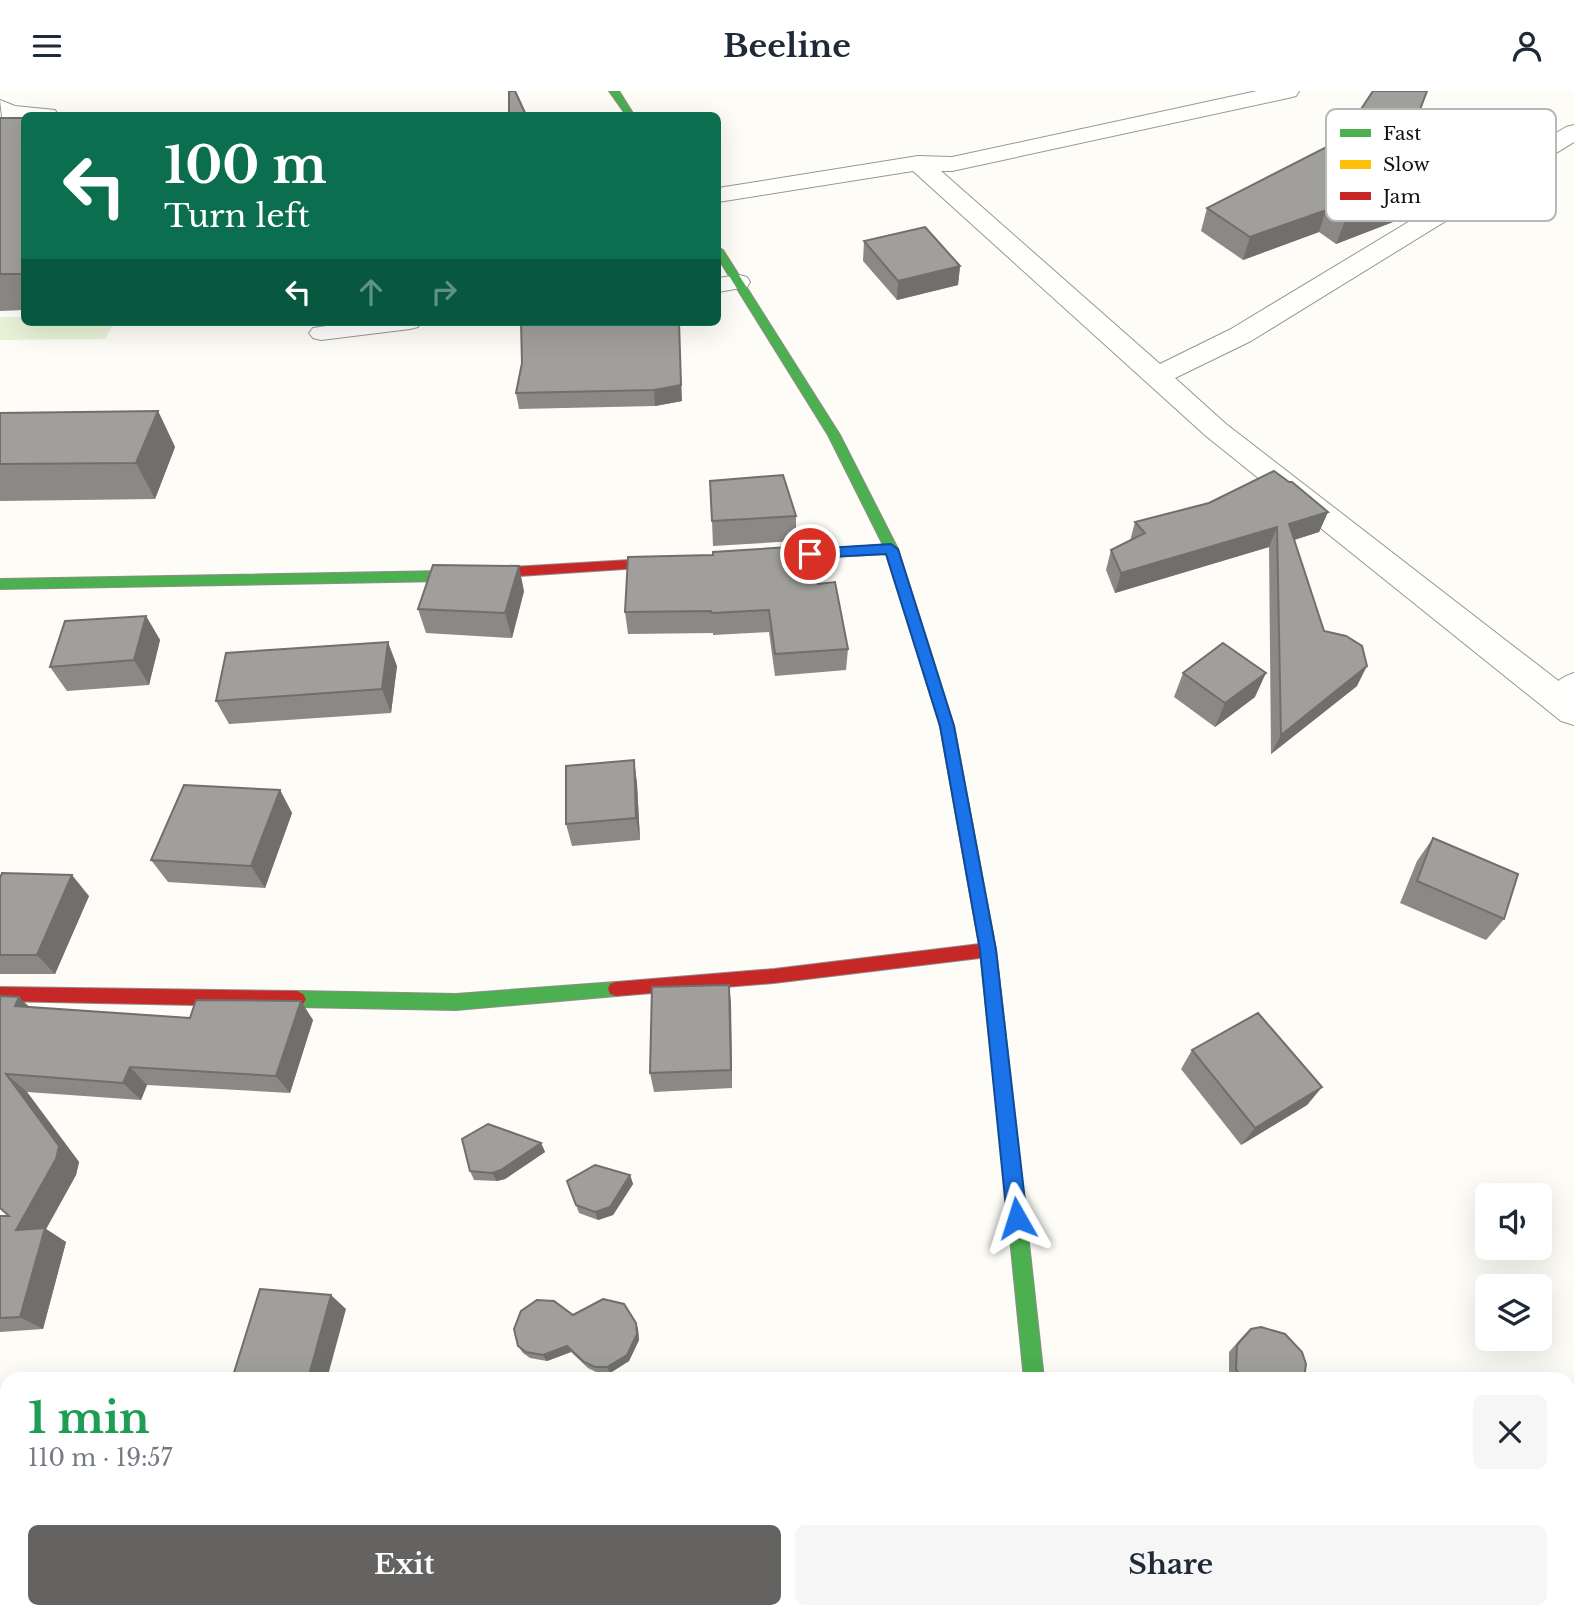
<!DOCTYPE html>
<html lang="en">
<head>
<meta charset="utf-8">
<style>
  :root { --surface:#fff; --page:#f6f6f7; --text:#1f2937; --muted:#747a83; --accent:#646362 }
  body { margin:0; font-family:"Libre Baskerville",serif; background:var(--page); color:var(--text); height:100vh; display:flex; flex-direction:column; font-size:26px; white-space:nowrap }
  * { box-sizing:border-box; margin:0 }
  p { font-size:23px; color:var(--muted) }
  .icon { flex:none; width:38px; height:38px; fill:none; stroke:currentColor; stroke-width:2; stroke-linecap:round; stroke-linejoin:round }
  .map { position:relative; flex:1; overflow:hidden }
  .panel { position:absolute; left:0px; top:1281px; width:1575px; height:247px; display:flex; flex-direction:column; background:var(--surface); border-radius:21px 21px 0 0; box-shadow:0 7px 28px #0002 }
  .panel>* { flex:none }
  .hud { position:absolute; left:21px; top:21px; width:700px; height:214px; border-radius:10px; box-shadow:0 7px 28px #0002; background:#0b6e4f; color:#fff; overflow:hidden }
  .buttons { position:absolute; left:1475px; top:1092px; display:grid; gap:14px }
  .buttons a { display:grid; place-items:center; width:77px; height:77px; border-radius:10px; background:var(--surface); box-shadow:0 7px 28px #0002; font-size:35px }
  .pin { position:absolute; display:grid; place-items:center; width:60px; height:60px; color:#fff; margin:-30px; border:4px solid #fff; border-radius:50%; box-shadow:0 2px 7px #0007 }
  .me { position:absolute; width:77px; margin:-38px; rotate:354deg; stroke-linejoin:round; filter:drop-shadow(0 0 5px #0008) }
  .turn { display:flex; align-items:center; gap:24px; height:147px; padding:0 28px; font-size:32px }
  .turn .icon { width:91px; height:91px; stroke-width:2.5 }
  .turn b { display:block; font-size:49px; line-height:60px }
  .lanes { display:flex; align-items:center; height:66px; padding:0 28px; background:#0003; justify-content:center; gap:35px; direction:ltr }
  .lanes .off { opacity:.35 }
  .round { display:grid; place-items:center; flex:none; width:74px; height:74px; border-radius:10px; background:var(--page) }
  .overview { display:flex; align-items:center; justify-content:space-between; height:119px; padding:0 28px }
  h1 { font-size:42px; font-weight:800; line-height:52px; color:#1e9e55 }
  .action { display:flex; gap:14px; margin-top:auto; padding:14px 28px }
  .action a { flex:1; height:80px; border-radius:10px; background:var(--accent); color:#fff; font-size:28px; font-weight:800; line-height:80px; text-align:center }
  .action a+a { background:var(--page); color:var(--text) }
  header { display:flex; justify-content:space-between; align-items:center; height:91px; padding:0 28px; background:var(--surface); font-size:32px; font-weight:800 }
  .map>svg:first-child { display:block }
  .green { fill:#e7f3d7 }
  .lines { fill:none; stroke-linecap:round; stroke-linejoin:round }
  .lane-casing { stroke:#979795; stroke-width:2 }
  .street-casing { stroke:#979795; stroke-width:2 }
  .fast-casing { stroke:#8e8d8b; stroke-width:2 }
  .slow-casing { stroke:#8e8d8b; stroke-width:2 }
  .jam-casing { stroke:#8e8d8b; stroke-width:2 }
  .lane { fill:#fffffe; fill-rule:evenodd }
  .street { fill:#fffffe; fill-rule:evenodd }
  .fast { fill:#4caf50; fill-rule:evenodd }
  .slow { fill:#ffc107; fill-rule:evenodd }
  .jam { fill:#c62828; fill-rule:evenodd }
  .wall { fill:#8a8986 }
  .shaded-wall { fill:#716f6d }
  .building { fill:#a19f9c; stroke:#716f6d; stroke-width:2 }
  .route { fill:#1a73e8; stroke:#114b97; stroke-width:2 }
  .key { fill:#fff; stroke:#b8b8b8; stroke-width:2 }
  .key-label { font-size:19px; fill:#111 }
</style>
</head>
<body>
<header><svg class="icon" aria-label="menu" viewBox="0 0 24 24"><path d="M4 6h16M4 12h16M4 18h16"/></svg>Beeline<svg class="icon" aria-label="person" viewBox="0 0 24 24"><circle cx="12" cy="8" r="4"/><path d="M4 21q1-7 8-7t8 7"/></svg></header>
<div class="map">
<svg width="1574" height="1527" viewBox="0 0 1574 1527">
  <rect width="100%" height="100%" fill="#fdfcf7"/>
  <path class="green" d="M0 226H24V231H114L105 248 0 249Z"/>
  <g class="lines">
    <g class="lane-casing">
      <g id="lane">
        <path d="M739 184 747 186 750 191 747 196 718 201V187Z"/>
        <path d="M353 231H422L418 236 410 238 321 249 313 247 309 242 313 237Z"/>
        <path d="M1574 582V612C1565 620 1558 620 1547 617L1543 609C1550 596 1560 586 1574 582Z"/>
      </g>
    </g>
    <g class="street-casing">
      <g id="street">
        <path d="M1257 0H1299L1296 5 1288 7 952 80H941L1160 273 1231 238 1566 36 1574 34V51L1251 250 1175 287 1226 333 1574 602V634L1561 630 1206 345 913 80 718 111V97L918 65 952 66Z"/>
        <path d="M0 9 15 15 55 19 58 24H24V29L2 26Z"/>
      </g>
    </g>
    <g class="fast-casing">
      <g id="fast">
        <path d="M609 0H619L634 24H626Z"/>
        <path d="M718 156 723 159 840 344 898 458 928 552 926 556H916L914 552 886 463 757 470 750 466 757 462 883 454 828 344 718 167Z"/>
        <path d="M444 480 451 485 444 490 0 498V488Z"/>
        <path d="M616 891 622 893 624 898 622 903 616 905 456 919 297 916 291 913 288 908 291 903 297 900 456 903Z"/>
        <path d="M1015 1098 1022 1101 1024 1107 1044 1288H1024L1006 1107 1008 1101Z"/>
        <path d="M1048 1521H1070L1071 1527H1049Z"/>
      </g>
    </g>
    <g class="slow-casing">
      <path id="slow" d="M921 547 928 552 954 635 996 859 1024 1107 1022 1113 1015 1116 1008 1113 1006 1107 980 859 940 635 914 552Z"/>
    </g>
    <g class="jam-casing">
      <g id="jam">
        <path d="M680 466 685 468V474L444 490 437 485 444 480Z"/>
        <path d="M988 852 994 854 996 859 994 864 988 866 774 892 616 905 610 903 608 898 610 893 616 891 774 878Z"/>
        <path d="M0 896 297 900 303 903 306 908 303 913 297 916 0 910Z"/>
      </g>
    </g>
    <use href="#lane" class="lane"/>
    <use href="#street" class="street"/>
    <use href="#fast" class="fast"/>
    <use href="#slow" class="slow"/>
    <use href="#jam" class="jam"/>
  </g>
  <g class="wall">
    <path d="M1418 24 1508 52 1498 74 1424 119 1336 153 1319 141 1243 169 1201 140 1207 117 1348 45 1352 32Z"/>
    <path d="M0 27H24V219L0 220Z"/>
    <path d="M864 150 960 175 958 194 897 209 863 170Z"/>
    <path d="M521 231 682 310 655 315 519 318 516 302 522 272Z"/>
    <path d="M158 320 175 356 155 408 0 410V322Z"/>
    <path d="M1328 421 1319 441 1294 449 1324 540 1357 595 1271 663 1269 456 1115 502 1106 479 1111 459 1130 450 1135 431Z"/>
    <path d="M796 425V450L713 455 712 430Z"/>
    <path d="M818 493 848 558 846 579 775 585 769 541 713 544V542L628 543 625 521Z"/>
    <path d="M524 500 512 547 426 542 418 518Z"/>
    <path d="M146 525 160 549 149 594 67 600 50 576Z"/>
    <path d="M397 575 391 622 229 633 216 610Z"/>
    <path d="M1183 582 1255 606 1215 636 1174 606Z"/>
    <path d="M634 669 637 693 640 749 572 755 566 733Z"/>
    <path d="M280 699 292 722 265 797 168 791 151 769Z"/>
    <path d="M1433 747 1504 828 1486 849 1400 812 1417 770Z"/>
    <path d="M0 787 89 805 55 883H0Z"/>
    <path d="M729 894 731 914 732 997 654 1001 650 982Z"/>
    <path d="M0 905 29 916 190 927 313 929 290 1002 147 994 141 1009 27 1001 79 1071 76 1084 46 1138 66 1151 43 1238 0 1241V1125H9Z"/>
    <path d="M1192 959 1322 996 1307 1014 1241 1054 1181 978Z"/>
    <path d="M541 1052 545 1061 505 1088 497 1090 474 1089 470 1080Z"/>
    <path d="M630 1084 633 1093 613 1124 598 1129 579 1122 567 1090Z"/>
    <path d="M573 1224 636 1232 638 1238 639 1249 629 1270 610 1282H598L588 1277 571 1261 547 1270 530 1267 523 1262 518 1255Z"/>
    <path d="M1251 1238 1304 1288H1231L1229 1284V1261L1244 1244Z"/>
  </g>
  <g class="shaded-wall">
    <path d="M1508 52 1498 74 1424 119 1336 153 1345 130Z"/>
    <path d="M1326 119 1319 141 1243 169 1250 146Z"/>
    <path d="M960 175 958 194 897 209 898 190Z"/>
    <path d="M679 231 682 310 655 315 654 299Z"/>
    <path d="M158 320 175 356 155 408 136 372Z"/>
    <path d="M1328 421 1319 441 1281 453 1289 433Z"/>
    <path d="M1277 436 1269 456 1115 502 1121 482Z"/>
    <path d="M519 475 524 500 512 547 505 522Z"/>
    <path d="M146 525 160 549 149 594 134 569Z"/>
    <path d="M388 551 397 575 391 622 382 598Z"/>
    <path d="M1367 575 1357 595 1271 663 1281 644Z"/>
    <path d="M1266 582 1255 606 1215 636 1225 612Z"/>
    <path d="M634 669 637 693 640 749 636 727Z"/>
    <path d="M280 699 292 722 265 797 251 775Z"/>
    <path d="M72 784 89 805 55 883 37 864Z"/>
    <path d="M729 894 731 914 732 997 731 979Z"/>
    <path d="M19 906 38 924 15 915Z"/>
    <path d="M301 910 313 929 290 1002 276 985Z"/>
    <path d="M130 976 147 994 141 1009 123 992Z"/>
    <path d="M6 983 27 1001 79 1071 76 1084 46 1138 66 1151 43 1238 20 1226Z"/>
    <path d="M1322 996 1307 1014 1241 1054 1255 1037Z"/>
    <path d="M541 1052 545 1061 505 1088 497 1090 492 1082Z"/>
    <path d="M630 1084 633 1093 613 1124 598 1129 595 1121Z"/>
    <path d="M331 1204 346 1218 327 1288H308Z"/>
    <path d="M636 1232 638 1238 639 1249 629 1270 610 1282 607 1276Z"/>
    <path d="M567 1255 571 1261 547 1270 543 1264Z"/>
    <path d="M365 1521H381L380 1527H364Z"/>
  </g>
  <g class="building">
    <path d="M509 0H515L526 24H509Z"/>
    <path d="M1373 0H1427L1418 24 1508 52 1433 96 1345 130 1326 119 1250 146 1207 117 1362 38 1352 32Z"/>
    <rect x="0" y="27" width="24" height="156"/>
    <path d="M925 136 960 175 898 190 864 150Z"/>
    <path d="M521 231H679L681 294 654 299 516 302 522 272Z"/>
    <path d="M158 320 136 372 0 373V322Z"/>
    <path d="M1274 380 1289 391H1292L1328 421 1289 433 1324 540 1346 545 1362 555 1367 575 1281 644 1277 436 1121 482 1111 459 1145 442 1135 431 1209 412Z"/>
    <path d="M783 384 796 425 712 430 710 390Z"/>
    <path d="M805 455 818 493 835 491 848 558 775 563 769 519 712 522 711 520 625 521 628 466 713 464V461Z"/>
    <path d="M433 474 519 475 505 522 418 518Z"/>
    <path d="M146 525 134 569 50 576 65 530Z"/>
    <path d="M388 551 382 598 216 610 226 562Z"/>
    <path d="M1223 552 1266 582 1225 612 1183 582Z"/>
    <path d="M634 669 636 727 566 733V675Z"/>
    <path d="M184 694 280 699 251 775 151 769Z"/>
    <path d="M1433 747 1518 783 1504 828 1417 790Z"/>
    <path d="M2 782 72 784 37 864H0V787Z"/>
    <path d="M729 894 731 979 650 982 652 896Z"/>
    <path d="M0 905 19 906 15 915 190 927 196 909 301 910 276 985 130 976 123 992 6 983 59 1055 56 1068 16 1139 45 1137 20 1226 0 1227V1125H9L0 1117Z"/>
    <path d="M1258 922 1322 996 1255 1037 1192 959Z"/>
    <path d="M488 1033 541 1052 501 1079 492 1082 470 1080 462 1048Z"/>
    <path d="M595 1074 630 1084 610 1116 595 1121 576 1114 567 1090Z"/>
    <path d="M260 1198 331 1204 308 1288H232Z"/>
    <path d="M603 1208 624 1213 636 1232 637 1243 627 1264 607 1276H595L584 1271 567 1255 543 1264 526 1261 518 1255 514 1238 521 1220 537 1209 554 1210 573 1224Z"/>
    <path d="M1261 1236 1285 1243 1302 1261 1306 1273 1304 1288H1242L1236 1278 1237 1254 1251 1238Z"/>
    <path d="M1568 1373 1574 1379V1433L1568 1439Z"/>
    <path d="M288 1521H365L364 1527H287Z"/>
    <path d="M746 1521H796L788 1527H750Z"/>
  </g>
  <path class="route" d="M891 453 898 458 954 635 996 859 1027 1127 1024 1134 1017 1137 1010 1134 1007 1127 980 859 940 635 886 463 810 467 803 463 810 458Z"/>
  <rect x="1326" y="18" width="230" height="112" rx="10" class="key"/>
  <rect x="1340" y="38" width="31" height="8" fill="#4caf50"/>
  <rect x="1340" y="69" width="31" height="9" fill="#ffc107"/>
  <rect x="1340" y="101" width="31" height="8" fill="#c62828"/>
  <g class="key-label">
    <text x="1383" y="49">Fast</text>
    <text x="1383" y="80">Slow</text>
    <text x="1383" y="112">Jam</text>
  </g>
</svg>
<div class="buttons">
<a><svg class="icon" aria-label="sound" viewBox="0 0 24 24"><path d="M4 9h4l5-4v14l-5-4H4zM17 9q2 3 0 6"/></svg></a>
<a><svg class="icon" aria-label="layers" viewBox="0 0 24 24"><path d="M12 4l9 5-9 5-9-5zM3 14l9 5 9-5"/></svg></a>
</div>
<div class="pin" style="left:810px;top:463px;background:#d93025"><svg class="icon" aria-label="arrive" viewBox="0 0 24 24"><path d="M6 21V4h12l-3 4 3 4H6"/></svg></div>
<svg class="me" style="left:1017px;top:1127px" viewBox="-20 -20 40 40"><path d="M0-17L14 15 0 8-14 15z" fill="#1a73e8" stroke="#fff" stroke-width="4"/></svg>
<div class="hud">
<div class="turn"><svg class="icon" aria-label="left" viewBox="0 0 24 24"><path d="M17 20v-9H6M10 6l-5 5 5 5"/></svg><div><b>100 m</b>Turn left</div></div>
<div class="lanes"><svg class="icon" aria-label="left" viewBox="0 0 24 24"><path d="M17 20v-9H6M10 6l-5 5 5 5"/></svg><svg class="icon off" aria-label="ahead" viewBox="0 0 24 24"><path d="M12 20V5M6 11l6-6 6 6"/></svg><svg class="icon off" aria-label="right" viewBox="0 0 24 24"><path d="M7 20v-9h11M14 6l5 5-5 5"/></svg></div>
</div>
<section class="panel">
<div class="overview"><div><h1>1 min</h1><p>110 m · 19:57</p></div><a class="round"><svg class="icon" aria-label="close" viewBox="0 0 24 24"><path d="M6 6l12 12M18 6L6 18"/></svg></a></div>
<div class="action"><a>Exit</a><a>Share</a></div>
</section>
</div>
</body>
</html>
